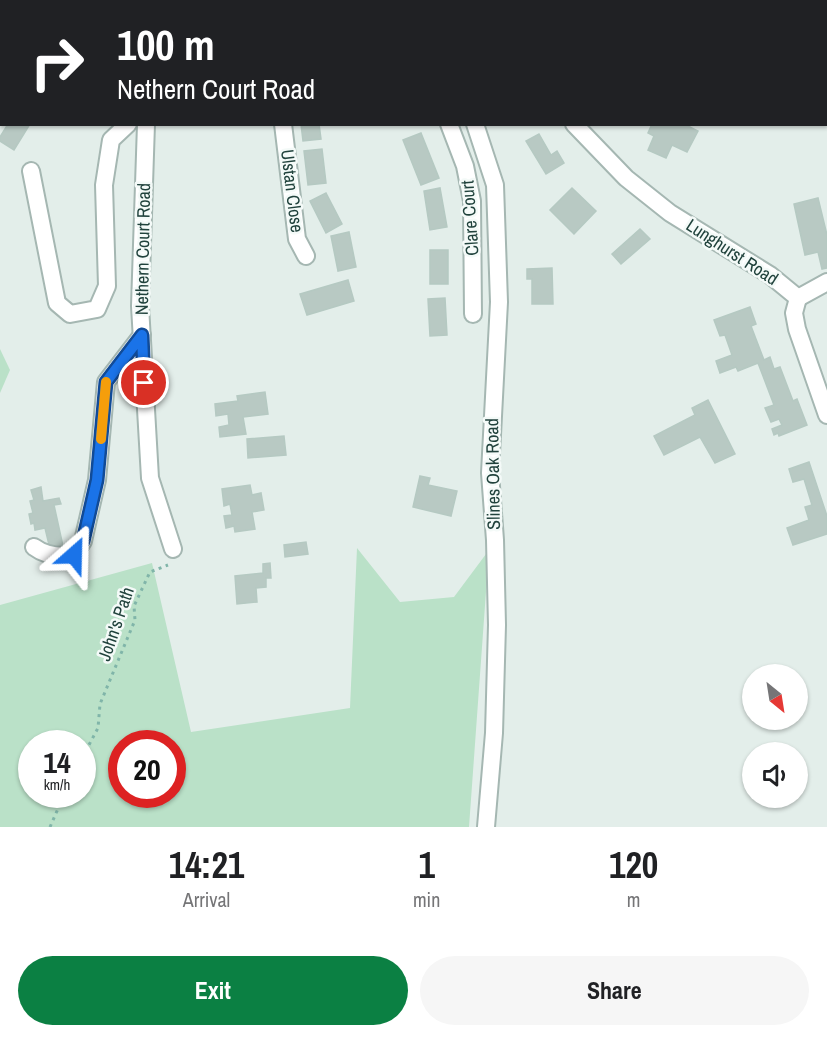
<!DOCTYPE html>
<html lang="en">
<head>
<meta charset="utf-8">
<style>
  :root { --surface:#fff; --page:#f6f6f6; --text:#202124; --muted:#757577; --accent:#0b8043 }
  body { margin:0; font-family:"Archivo Narrow",sans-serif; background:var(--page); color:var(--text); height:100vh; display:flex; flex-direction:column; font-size:22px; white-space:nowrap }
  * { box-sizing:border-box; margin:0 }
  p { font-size:20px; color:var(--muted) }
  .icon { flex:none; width:33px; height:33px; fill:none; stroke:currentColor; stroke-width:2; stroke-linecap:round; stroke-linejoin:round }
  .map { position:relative; height:827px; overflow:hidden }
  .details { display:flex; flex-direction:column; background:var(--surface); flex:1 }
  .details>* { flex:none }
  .guide { position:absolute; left:0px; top:0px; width:828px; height:126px; box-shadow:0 2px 4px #0004; background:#202124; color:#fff; overflow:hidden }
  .needle { width:39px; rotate:150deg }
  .tools { position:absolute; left:742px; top:664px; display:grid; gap:12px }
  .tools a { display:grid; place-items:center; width:66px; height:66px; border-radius:50%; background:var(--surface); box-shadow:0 2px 4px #0004; font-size:30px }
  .speed { position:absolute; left:18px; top:730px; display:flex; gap:12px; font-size:30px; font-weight:700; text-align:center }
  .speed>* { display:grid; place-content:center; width:78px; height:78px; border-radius:50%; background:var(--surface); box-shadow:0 2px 4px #0004; line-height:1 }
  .speed small { font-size:15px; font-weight:400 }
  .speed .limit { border:9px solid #d22; background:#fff; color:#111 }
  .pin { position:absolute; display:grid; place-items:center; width:51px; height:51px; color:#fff; margin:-26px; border:3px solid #fff; border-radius:50%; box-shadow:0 2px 6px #0007 }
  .me { position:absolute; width:66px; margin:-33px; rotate:25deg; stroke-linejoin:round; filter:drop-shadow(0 0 4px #0008) }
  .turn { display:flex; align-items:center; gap:21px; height:126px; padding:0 18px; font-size:27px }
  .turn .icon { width:78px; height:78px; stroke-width:2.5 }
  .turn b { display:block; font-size:42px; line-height:51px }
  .eta { display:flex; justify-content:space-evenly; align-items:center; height:102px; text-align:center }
  .eta b { font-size:36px; font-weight:700; line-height:42px }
  .button { display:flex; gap:12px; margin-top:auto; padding:12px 18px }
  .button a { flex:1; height:69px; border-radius:36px; background:var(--accent); color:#fff; font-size:24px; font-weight:700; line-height:69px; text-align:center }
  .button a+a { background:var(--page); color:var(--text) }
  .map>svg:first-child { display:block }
  .green { fill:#bae1c8; fill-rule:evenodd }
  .building { fill:#b8c9c3; stroke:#b5c9c2; stroke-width:1.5 }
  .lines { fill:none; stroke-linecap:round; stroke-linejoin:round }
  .minor-casing { stroke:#a5b7b2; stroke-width:20 }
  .path { stroke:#80b5a9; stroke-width:3; stroke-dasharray:3 4.5; stroke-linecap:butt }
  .minor { stroke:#fff; stroke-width:16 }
  .route-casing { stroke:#114b97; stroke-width:15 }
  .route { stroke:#1a73e8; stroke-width:10 }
  .slow { stroke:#f59e0b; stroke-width:10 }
  .labels { text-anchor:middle; stroke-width:5; stroke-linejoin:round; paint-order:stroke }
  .street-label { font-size:18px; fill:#20423c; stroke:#f4faf8 }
</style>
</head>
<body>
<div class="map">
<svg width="827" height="827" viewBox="0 0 827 827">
  <rect width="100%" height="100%" fill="#e3eeea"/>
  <g class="green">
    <path d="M664 0H827V85L826 2Z"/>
    <path d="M0 349 10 370 0 393Z"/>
    <path d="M357 548 400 602 454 597 489 550 469 827H0V605L152 563 191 732 350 708ZM32 744H82V795H32ZM122 744H172V795H122Z"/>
  </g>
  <g class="building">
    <path d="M8 124H30L14 150 0 141V137Z"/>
    <path d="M301 124H319L321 139 303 141Z"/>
    <path d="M652 124H684L698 131 687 152 672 145 666 158 648 150 654 136 648 133Z"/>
    <path d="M421 133 439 178 421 185 403 140Z"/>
    <path d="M539 134 551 155 557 151 564 163 546 174 526 141Z"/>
    <path d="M322 149 326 183 308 185 304 151Z"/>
    <path d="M440 188 447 227 430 230 424 191Z"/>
    <path d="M572 188 596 211 574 234 550 210Z"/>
    <path d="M326 193 342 224 326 233 310 201Z"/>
    <path d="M818 198 827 235V268L822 269 818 252 805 255 794 204Z"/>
    <path d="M640 229 650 239 621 264 612 254Z"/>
    <path d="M349 232 356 267 338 271 331 236Z"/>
    <rect x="430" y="250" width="18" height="34"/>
    <path d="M552 268 553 304H532V279H527V269Z"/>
    <path d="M348 280 354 301 307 315 300 294Z"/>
    <path d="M445 298 447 335 430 336 428 299Z"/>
    <path d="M750 307 756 324 751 326 764 360 770 357 774 369 780 367 793 401 797 399 807 425 779 436 778 433 774 435 772 429 782 425 779 419 771 422 765 408 774 405 758 363 738 371 736 367 720 373 716 361 732 355 725 335 720 336 714 320Z"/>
    <path d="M265 392 268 414 243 417 246 434 220 437 219 427 229 425 228 414 216 416 215 404 238 401 237 396Z"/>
    <path d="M708 400 735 454 715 463 700 437 664 455 654 436 695 415 692 408Z"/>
    <path d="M284 436 286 455 248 458 247 439Z"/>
    <path d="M809 462 827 516V534L793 545 787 528 809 520 805 507 812 505 804 479 793 482 789 469Z"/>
    <path d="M420 476 430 478 428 485 457 491 451 516 413 507Z"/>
    <path d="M250 485 252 495 261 493 264 510 252 512 255 529 235 532 234 526 226 528 224 516 232 515 230 504 224 506 222 489Z"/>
    <path d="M41 487 43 501 59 498 61 504 54 505 63 546 50 549 45 528 35 530 34 523 31 524 29 514 33 513 30 501 34 500 31 490Z"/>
    <path d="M306 542 308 554 285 557 284 545Z"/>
    <path d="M270 563 271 578H266V587L256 588 257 602 237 604 235 576 263 573V564Z"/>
  </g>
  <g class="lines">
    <g class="minor-casing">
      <g id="minor">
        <path d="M402 0 403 2"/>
        <path d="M427 0 428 2"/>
        <path d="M440 0 442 2"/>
        <path d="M284 2 286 0"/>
        <path d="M146 124 140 306 150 478 173 549"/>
        <path d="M283 124 297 239 306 256"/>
        <path d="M449 124 465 166 472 201 473 314"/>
        <path d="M475 124 495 185 499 302 490 473 495 540 497 625 494 733 486 827"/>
        <path d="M574 124 626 178 670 213 770 275 798 298 794 313 797 329 827 415"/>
        <path d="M31 171 57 303 70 314 97 309 107 286 104 185 111 140 128 124"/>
        <path d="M798 298 827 282"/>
        <path d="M34 547C46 556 60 557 74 555L83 541 97 480 106 382 142 335"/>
      </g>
    </g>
    <g class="path">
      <path d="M82 758 98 728 100 704 135 620 134 606 150 572 168 565"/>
      <path d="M50 827 64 795"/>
    </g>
    <use href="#minor" class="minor"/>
  </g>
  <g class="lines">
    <g class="route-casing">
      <path id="route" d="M74 555 83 541 97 480 106 382 142 335 144 383"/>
    </g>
    <use href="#route" class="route"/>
    <path class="slow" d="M101 439 106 382"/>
  </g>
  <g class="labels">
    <g class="street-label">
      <text transform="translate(292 191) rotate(83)" y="6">Ulstan Close</text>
      <text transform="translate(470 218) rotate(-94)" y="6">Clare Court</text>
      <text transform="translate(143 249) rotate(-89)" y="6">Nethern Court Road</text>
      <text transform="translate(732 252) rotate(33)" y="6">Lunghurst Road</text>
      <text transform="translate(493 474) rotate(-91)" y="6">Slines Oak Road</text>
      <text transform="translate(116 624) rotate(-71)" y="6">John's Path</text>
    </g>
  </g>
</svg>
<div class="tools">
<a><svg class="needle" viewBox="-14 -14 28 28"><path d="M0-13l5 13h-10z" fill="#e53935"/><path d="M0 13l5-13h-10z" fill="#757577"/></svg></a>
<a><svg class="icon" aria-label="sound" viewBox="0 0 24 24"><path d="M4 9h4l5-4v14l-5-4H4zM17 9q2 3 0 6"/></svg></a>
</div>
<div class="speed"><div>14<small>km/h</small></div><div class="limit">20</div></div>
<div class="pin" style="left:144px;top:383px;background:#d93025"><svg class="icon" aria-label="arrive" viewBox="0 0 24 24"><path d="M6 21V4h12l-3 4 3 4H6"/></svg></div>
<svg class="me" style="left:74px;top:555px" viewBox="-20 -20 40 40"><path d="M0-17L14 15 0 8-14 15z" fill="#1a73e8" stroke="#fff" stroke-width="4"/></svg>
<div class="guide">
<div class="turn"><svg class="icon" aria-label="right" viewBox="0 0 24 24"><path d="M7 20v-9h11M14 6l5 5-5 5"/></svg><div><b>100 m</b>Nethern Court Road</div></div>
</div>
</div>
<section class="details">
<div class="eta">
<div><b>14:21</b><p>Arrival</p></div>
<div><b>1</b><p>min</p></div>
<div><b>120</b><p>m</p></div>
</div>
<div class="button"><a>Exit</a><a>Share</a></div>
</section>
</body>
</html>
